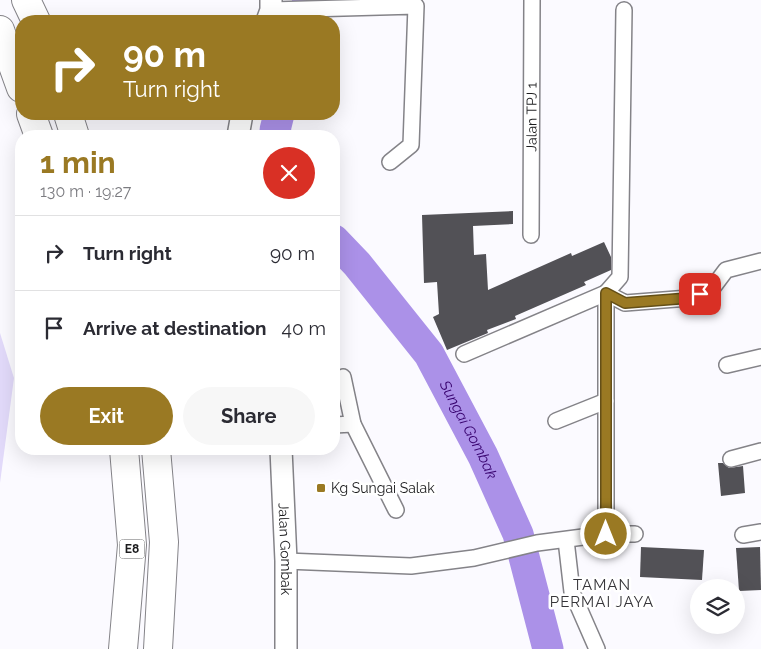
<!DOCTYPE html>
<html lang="en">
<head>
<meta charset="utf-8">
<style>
  :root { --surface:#fff; --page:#f7f7f7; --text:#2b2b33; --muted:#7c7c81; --line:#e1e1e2; --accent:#9a7923 }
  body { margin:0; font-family:Raleway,sans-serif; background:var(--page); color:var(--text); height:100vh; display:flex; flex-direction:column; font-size:19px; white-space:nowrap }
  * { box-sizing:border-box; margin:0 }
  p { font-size:16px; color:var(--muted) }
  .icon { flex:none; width:28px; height:28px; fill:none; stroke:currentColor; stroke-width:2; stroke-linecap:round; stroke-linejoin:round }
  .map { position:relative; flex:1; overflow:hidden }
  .side { position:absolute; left:15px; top:130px; width:325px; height:325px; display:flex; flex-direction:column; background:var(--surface); border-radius:20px; box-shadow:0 5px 20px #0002 }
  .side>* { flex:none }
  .hud { position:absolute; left:15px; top:15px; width:325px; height:105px; border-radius:20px; box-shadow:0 5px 20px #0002; background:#9a7923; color:#fff; overflow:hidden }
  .controls { position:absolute; left:690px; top:579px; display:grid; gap:10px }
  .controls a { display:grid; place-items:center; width:55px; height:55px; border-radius:50%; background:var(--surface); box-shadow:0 5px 20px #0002; font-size:25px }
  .pin { position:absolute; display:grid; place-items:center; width:42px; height:42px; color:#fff; margin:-21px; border-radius:10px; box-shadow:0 2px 8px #0006 }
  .me { position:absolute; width:55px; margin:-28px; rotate:0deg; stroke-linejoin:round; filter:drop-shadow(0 0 4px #0008) }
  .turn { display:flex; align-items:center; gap:18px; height:105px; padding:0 25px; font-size:22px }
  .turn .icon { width:65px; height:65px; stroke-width:2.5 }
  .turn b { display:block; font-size:35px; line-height:42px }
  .round { display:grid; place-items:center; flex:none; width:52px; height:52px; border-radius:26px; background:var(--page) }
  .head { display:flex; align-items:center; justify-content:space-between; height:85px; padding:0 25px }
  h1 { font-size:30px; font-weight:700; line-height:38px; color:var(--accent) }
  .action { display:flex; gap:10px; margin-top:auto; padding:10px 25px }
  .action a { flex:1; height:58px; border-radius:30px; background:var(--accent); color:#fff; font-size:20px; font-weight:700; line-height:58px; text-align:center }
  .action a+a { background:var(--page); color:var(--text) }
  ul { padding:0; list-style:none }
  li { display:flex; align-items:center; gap:15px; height:75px; padding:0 25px; border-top:1px solid var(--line) }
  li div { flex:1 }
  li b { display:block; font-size:19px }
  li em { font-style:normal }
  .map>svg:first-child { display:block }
  .green { fill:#e2dafa }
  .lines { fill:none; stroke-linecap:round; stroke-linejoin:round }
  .river { stroke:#ab91e8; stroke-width:31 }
  .building { fill:#525156 }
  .minor-casing { stroke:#848388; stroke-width:18 }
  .secondary-casing { stroke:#848388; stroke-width:24 }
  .motorway-casing { stroke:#848388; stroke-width:30 }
  .minor { stroke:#fff; stroke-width:15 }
  .secondary { stroke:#fff; stroke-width:21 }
  .motorway { stroke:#fff; stroke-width:28 }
  .route-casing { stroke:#644f17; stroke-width:12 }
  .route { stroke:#9a7923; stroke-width:9 }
  .poi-dot { fill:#9a7923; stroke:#fff; stroke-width:2 }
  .labels { text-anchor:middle; stroke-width:5; stroke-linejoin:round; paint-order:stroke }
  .shield { fill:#fff; stroke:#606062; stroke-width:1 }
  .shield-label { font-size:12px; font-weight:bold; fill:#1c1c1e }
  .street-label { font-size:14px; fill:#1c1c1e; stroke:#fff }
  .poi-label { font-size:14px; fill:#1c1c1e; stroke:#fff; text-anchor:start }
  .water-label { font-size:15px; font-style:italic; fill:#38036f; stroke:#fff }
  .neighbourhood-label { font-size:15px; letter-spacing:1px; fill:#37363a; stroke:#fff }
</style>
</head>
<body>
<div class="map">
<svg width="761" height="649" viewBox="0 0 761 649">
  <rect width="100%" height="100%" fill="#fbfaff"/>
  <path class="green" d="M0 333 14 378 0 483Z"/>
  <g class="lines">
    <g class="river">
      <path d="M303 21 308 0"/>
      <path d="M277 136 275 130 279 114"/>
      <path id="s1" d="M334 240 357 264 429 354 483 456 518 534 548 649"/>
    </g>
  </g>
  <g class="building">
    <path d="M513 211V224L473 226 474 255 486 254 488 290 571 253 572 256 604 242 611 257V270L584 282 586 285 515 316 516 319 487 330 488 333 447 350 433 317 439 314 437 282 424 283 422 215Z"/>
    <path d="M718 463H723L729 468 743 466 745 493 721 496Z"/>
    <path d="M641 547 704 550 702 580 640 577Z"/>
    <path d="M760 547 761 590 739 591 736 548Z"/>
  </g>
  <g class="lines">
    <g class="minor-casing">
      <g id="minor">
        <path d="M271 10 416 6 411 145 390 162"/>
        <path id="s2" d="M531 235 532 0"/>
        <path d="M464 354 606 293 625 303 689 298 711 290 726 270 761 261"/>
        <path d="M727 365 761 357"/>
        <path d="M343 377 353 424 396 510"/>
        <path d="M556 421 606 401"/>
        <path d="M334 425 353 424"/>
        <path d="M731 459 761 451"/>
        <path d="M606 534V293L620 277 624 10"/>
        <path d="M743 535 761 532"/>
        <path d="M566 540 572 592 597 649"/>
        <path d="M286 561 411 566 474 558 537 543 606 534H635"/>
      </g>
    </g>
    <g class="secondary-casing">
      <g id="secondary">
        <path d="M267 21 271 10V0"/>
        <path d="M238 136 242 114"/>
        <path id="s3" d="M281 449 286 561V649"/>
      </g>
    </g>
    <g class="motorway-casing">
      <g id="motorway">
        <path d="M26 0 36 21"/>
        <path d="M0 30 21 88"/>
        <path d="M31 114 39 136"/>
        <path d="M68 114 75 136"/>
        <path d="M156 449 164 542 158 649"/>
        <path d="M123 649 132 545 124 449"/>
      </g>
    </g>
    <use href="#minor" class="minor"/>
    <use href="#secondary" class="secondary"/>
    <use href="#motorway" class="motorway"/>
  </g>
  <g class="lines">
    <g class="route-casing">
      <path id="route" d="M606 534V293L625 303 689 298 700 294"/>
    </g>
    <use href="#route" class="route"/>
  </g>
  <rect class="poi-dot" x="316" y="483" width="10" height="10" rx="2.5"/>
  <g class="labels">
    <rect class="shield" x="119.5" y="539.5" width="25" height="19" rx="4"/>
    <g class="shield-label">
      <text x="132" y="553">E8</text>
    </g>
    <g class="street-label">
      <text dy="5" stroke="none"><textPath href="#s2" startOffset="118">Jalan TPJ 1</textPath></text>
      <text dy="5" stroke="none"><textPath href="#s3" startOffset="100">Jalan Gombak</textPath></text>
    </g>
    <g class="poi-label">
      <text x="331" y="493">Kg Sungai Salak</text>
    </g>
    <g class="water-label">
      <text dy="5" stroke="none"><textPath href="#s1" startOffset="234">Sungai Gombak</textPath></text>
    </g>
    <g class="neighbourhood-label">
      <text x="602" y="590">TAMAN<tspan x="602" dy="17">PERMAI JAYA</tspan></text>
    </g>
  </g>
</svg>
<div class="controls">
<a><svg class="icon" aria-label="layers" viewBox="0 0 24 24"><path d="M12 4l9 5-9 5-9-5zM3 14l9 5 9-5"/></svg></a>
</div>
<div class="pin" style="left:700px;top:294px;background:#d93025"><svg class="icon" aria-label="arrive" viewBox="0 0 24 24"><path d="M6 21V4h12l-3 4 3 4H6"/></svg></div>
<svg class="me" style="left:606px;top:534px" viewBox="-20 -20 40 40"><circle r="17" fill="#9a7923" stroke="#fff" stroke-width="3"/><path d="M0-11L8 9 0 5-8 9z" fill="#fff"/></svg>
<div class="hud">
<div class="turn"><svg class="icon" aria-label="right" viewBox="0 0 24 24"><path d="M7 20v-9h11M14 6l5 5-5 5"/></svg><div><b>90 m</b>Turn right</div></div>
</div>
<section class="side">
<div class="head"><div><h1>1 min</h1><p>130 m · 19:27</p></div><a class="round" style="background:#d93025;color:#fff"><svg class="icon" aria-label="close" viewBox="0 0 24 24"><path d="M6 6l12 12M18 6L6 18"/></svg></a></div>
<ul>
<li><svg class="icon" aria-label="right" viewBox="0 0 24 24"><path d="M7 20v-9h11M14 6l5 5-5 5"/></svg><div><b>Turn right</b></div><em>90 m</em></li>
<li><svg class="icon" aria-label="arrive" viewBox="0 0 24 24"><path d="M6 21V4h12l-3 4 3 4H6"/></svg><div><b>Arrive at destination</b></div><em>40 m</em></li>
</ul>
<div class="action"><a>Exit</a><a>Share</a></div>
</section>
</div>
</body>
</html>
